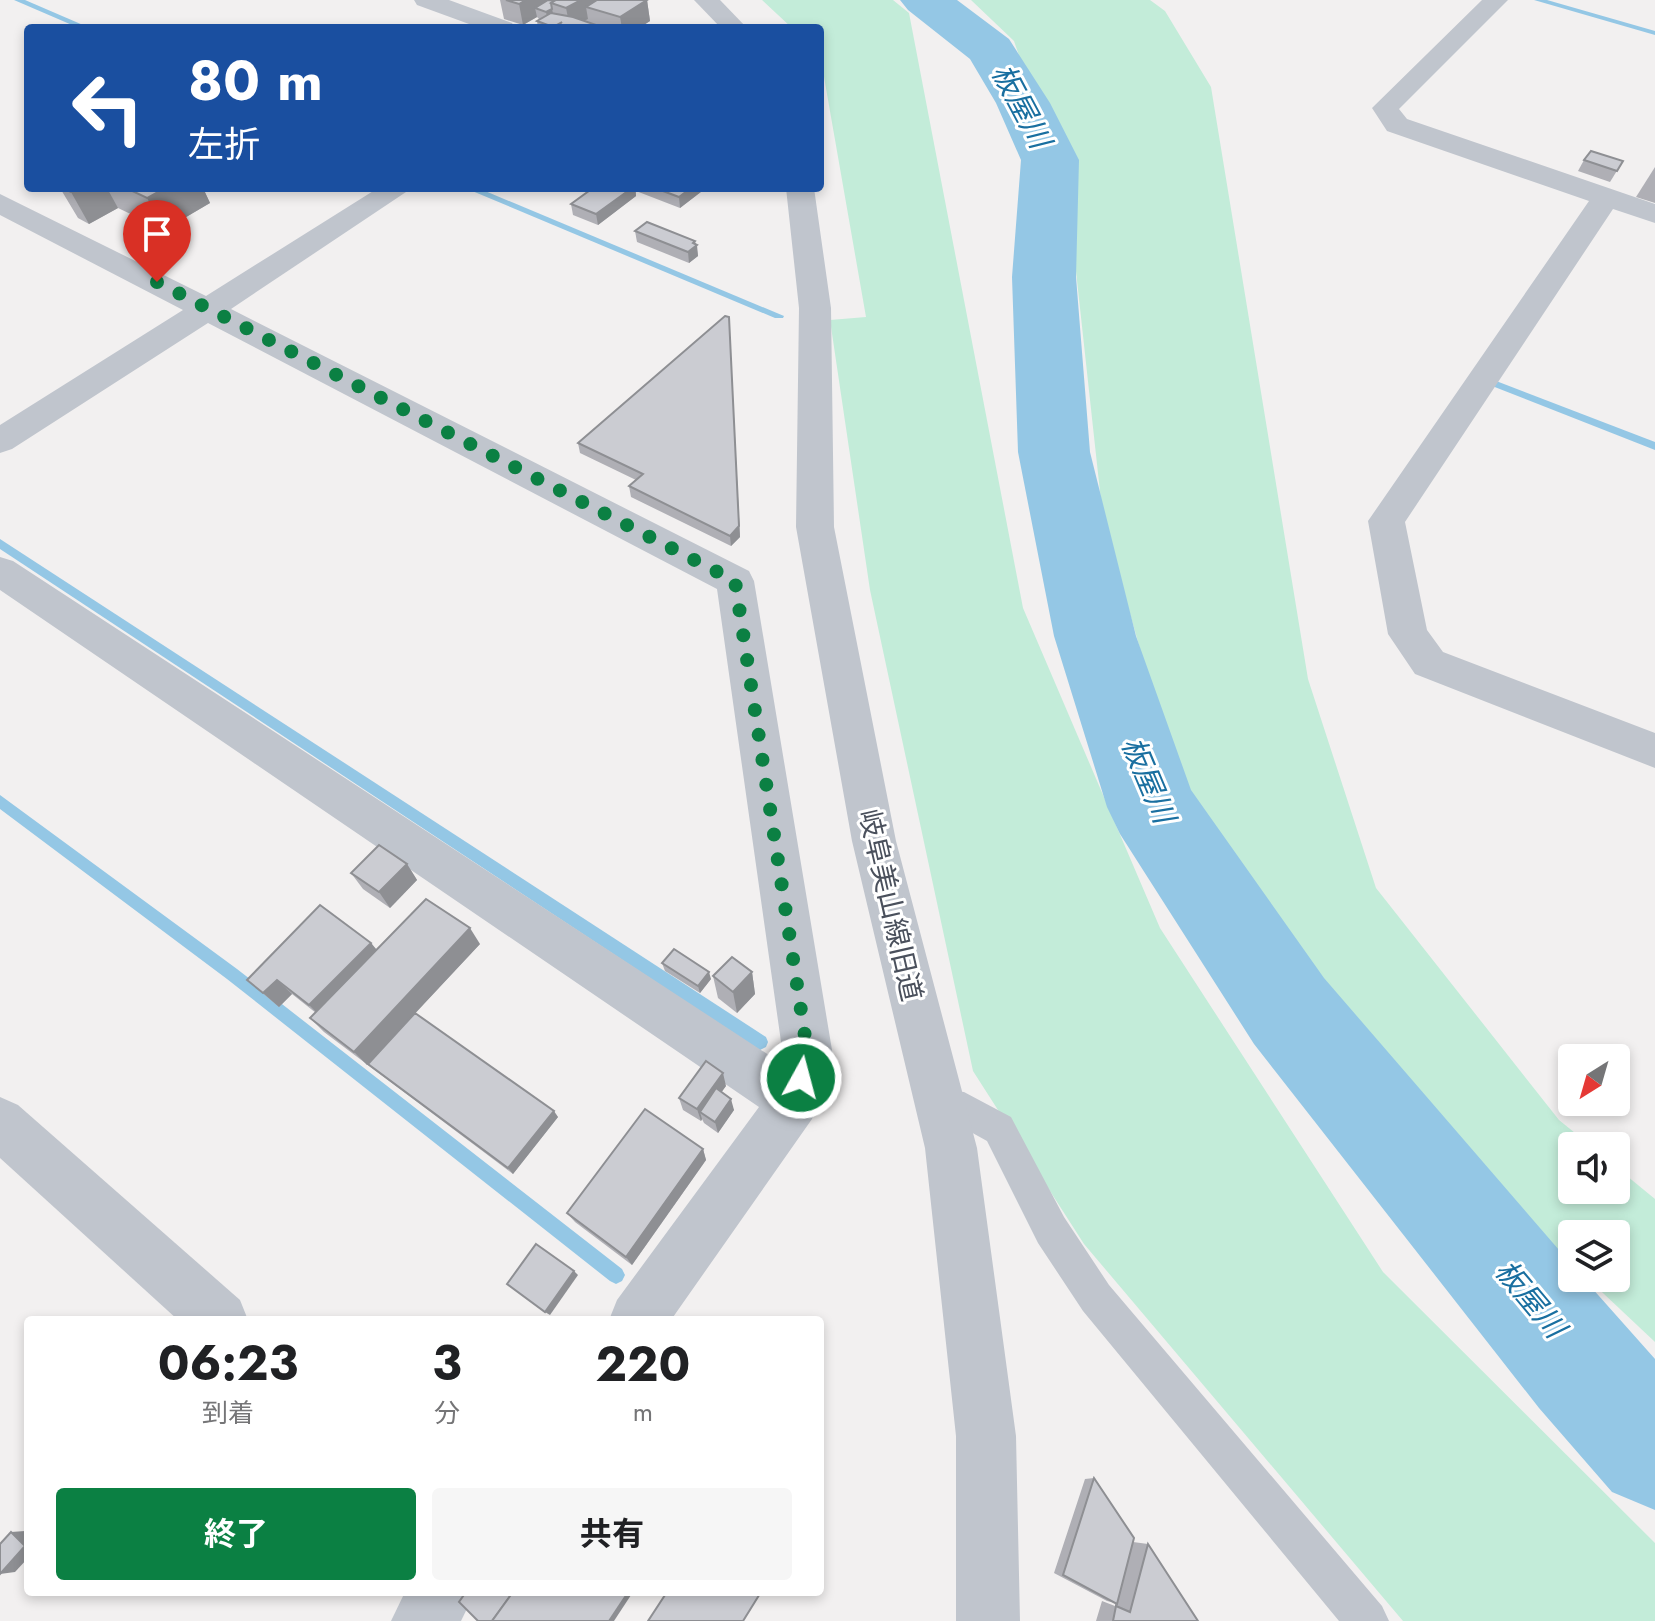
<!DOCTYPE html>
<html lang="ja">
<head>
<meta charset="utf-8">
<style>
  :root { --surface:#fff; --page:#f6f6f6; --text:#202124; --muted:#757577; --accent:#0b8043 }
  body { margin:0; font-family:Jost,"Noto Sans JP",sans-serif; background:var(--page); color:var(--text); height:100vh; display:flex; flex-direction:column; font-size:30px; white-space:nowrap }
  * { box-sizing:border-box; margin:0 }
  p { font-size:26px; color:var(--muted) }
  .icon { flex:none; width:44px; height:44px; fill:none; stroke:currentColor; stroke-width:2; stroke-linecap:round; stroke-linejoin:round }
  .map { position:relative; flex:1; overflow:hidden }
  .side { position:absolute; left:24px; top:1316px; width:800px; height:280px; display:flex; flex-direction:column; background:var(--surface); border-radius:8px; box-shadow:0 4px 12px #0003 }
  .side>* { flex:none }
  .hud { position:absolute; left:24px; top:24px; width:800px; height:168px; border-radius:8px; box-shadow:0 4px 12px #0003; background:#1a4fa0; color:#fff; overflow:hidden }
  .needle { width:52px; rotate:217deg }
  .fabs { position:absolute; left:1558px; top:1044px; display:grid; gap:16px }
  .fabs a { display:grid; place-items:center; width:72px; height:72px; border-radius:8px; background:var(--surface); box-shadow:0 4px 12px #0003; font-size:40px }
  .pin { position:absolute; display:grid; place-items:center; width:68px; height:68px; color:#fff; margin:-82px -34px; border-radius:50% 50% 50% 0; rotate:-45deg; box-shadow:0 0 8px #0007 }
  .pin .icon { rotate:45deg }
  .me { position:absolute; width:88px; margin:-44px; rotate:7deg; stroke-linejoin:round; filter:drop-shadow(0 0 6px #0008) }
  .turn { display:flex; align-items:center; gap:28px; height:168px; padding:0 32px; font-size:36px }
  .turn .icon { width:104px; height:104px; stroke-width:2.5 }
  .turn b { display:block; font-size:56px; line-height:68px }
  .eta { display:flex; justify-content:space-evenly; align-items:center; height:136px; text-align:center }
  .eta b { font-size:48px; font-weight:700; line-height:56px }
  .action { display:flex; gap:16px; margin-top:auto; padding:16px 32px }
  .action a { flex:1; height:92px; border-radius:8px; background:var(--accent); color:#fff; font-size:32px; font-weight:700; line-height:92px; text-align:center }
  .action a+a { background:var(--page); color:var(--text) }
  .map>svg:first-child { display:block }
  .green { fill:#c3ecd9 }
  .lines { fill:none; stroke-linecap:round; stroke-linejoin:round }
  .stream { fill:#94c7e5; fill-rule:evenodd }
  .river { fill:#94c7e5; fill-rule:evenodd }
  .lane { fill:#c0c5cd; fill-rule:evenodd }
  .street { fill:#c0c5cd; fill-rule:evenodd }
  .wall { fill:#afafb5 }
  .shaded-wall { fill:#8e8f93 }
  .building { fill:#cbccd2; stroke:#8e8f93; stroke-width:2 }
  .route { stroke:#0b8043; stroke-width:14; stroke-dasharray:0 25.2 }
  .labels { text-anchor:middle; stroke-width:6; stroke-linejoin:round; paint-order:stroke }
  .street-label { font-size:28px; fill:#4a505c; stroke:#fff }
  .water-label { font-size:30px; font-style:italic; fill:#196fa0; stroke:#fff }
</style>
</head>
<body>
<div class="map">
<svg width="1655" height="1621" viewBox="0 0 1655 1621">
  <rect width="100%" height="100%" fill="#f2f0f0"/>
  <g class="green">
    <path d="M762 0H893L909 13 1023 608 1160 928 1383 1272 1655 1543V1621H1403L1084 1244 973 1071 870 590 830 320 866 317 820 54V28H792Z"/>
    <path d="M971 0H1150L1165 11 1211 87 1308 679 1376 888 1559 1120 1591 1146H1572V1190H1616V1167L1655 1199V1342L1587 1278H1616V1234H1572V1264L1522 1218 1313 993 1172 761 1103 519 1068 198 1014 41Z"/>
  </g>
  <g class="lines">
    <g class="stream">
      <path d="M14 0H25L90 28H79Z"/>
      <path d="M1534 0H1547L1655 31V35Z"/>
      <path d="M465 188H478L784 316 783 318H775Z"/>
      <path d="M1491 379 1655 442V450L1487 384 1486 382Z"/>
      <path d="M0 539 766 1037 768 1042 766 1047 760 1050 754 1047 0 549Z"/>
      <path d="M0 795 237 969 622 1269 625 1275 622 1281 616 1284 610 1281 227 979 0 809Z"/>
    </g>
    <path class="river" d="M900 0H957L1009 39 1050 103 1079 160 1076 277 1090 452 1136 636 1191 790 1324 978 1572 1265V1278H1583L1655 1359V1510L1612 1492 1539 1408 1254 1044 1120 834 1107 807 1054 636 1018 452 1012 277 1021 160 996 103 970 59 908 10Z"/>
    <path class="lane" d="M939 1090 964 1092 1011 1117 1064 1217 1109 1285 1382 1606 1389 1621H1339L1083 1311 1038 1243 987 1141 960 1126 927 1119 922 1107 927 1095Z"/>
    <g class="street">
      <path d="M414 0H449L512 23 515 28H480L417 5Z"/>
      <path d="M694 0H720L747 28H721Z"/>
      <path d="M1482 0H1508L1399 109 1407 119 1655 204V223L1613 209 1405 522 1427 630 1443 652 1655 733V768L1415 674 1388 634 1368 521 1589 201 1387 131 1372 108Z"/>
      <path d="M378 188H412L231 309 749 571 754 581 833 1056 812 1119 671 1320H609L617 1300 759 1107 0 590V557L13 561 781 1063 783 1056 717 589 208 323 12 449 0 453V425L183 310 0 215V194L206 296Z"/>
      <path d="M786 188H814L831 308 834 527 896 841 977 1148 1016 1436 1020 1621H956V1436L925 1148 852 841 796 527 799 308Z"/>
      <path d="M0 1097 18 1105 240 1300 248 1320H178L0 1158Z"/>
      <path d="M405 1592H475L461 1621H391Z"/>
    </g>
  </g>
  <g class="wall">
    <path d="M500 0H647L650 21 639 28H538L537 21 539 19 537 17 523 25 504 19Z"/>
    <path d="M1584 160 1623 161 1610 182 1578 171Z"/>
    <path d="M1655 167V203L1636 197Z"/>
    <path d="M60 188H203L210 203 164 230 118 208 89 224 78 218Z"/>
    <path d="M593 188H706L680 208 636 191V196L598 225 573 215 571 204Z"/>
    <path d="M635 231 696 244 698 256 689 263 637 242Z"/>
    <path d="M725 316 740 537 731 546 631 497 629 486 636 480 580 453 578 443Z"/>
    <path d="M407 864 417 880 390 908 363 889 351 873Z"/>
    <path d="M371 943 377 950 480 944 415 1013 558 1117 513 1174 324 1032 310 1018 316 1013 292 994 279 1007 247 980Z"/>
    <path d="M662 963 711 979 700 993 665 971Z"/>
    <path d="M752 972 755 994 737 1013 718 998 713 976Z"/>
    <path d="M726 1086 721 1092 734 1110 718 1133 704 1123 702 1119 701 1121 683 1110 679 1098Z"/>
    <path d="M703 1149 706 1160 632 1265 575 1222 567 1213Z"/>
    <path d="M1094 1478 1133 1542 1148 1544 1198 1621H1096L1102 1601 1115 1606V1603L1107 1601 1054 1573 1085 1479Z"/>
  </g>
  <g class="shaded-wall">
    <path d="M526 0H560L551 3 554 19 548 22 546 12 535 8 537 17 523 25 519 4Z"/>
    <path d="M577 0H605L586 7 588 19 570 28 566 8Z"/>
    <path d="M647 0 650 21 639 28H622L620 17Z"/>
    <path d="M79 188H107L118 208 89 224 71 192Z"/>
    <path d="M165 188H203L210 203 164 230 147 198Z"/>
    <path d="M632 188H635L636 196 598 225 596 214Z"/>
    <path d="M691 188H706L680 208 679 197Z"/>
    <path d="M695 241 696 246 697 245 698 256 689 263 688 252Z"/>
    <path d="M729 317 740 537 731 546 730 536Z"/>
    <path d="M407 864 417 880 390 908 379 892Z"/>
    <path d="M470 928 480 944 367 1065 354 1052Z"/>
    <path d="M371 943 383 958 323 1019 309 1005Z"/>
    <path d="M709 972 711 979 700 993 698 986Z"/>
    <path d="M752 972 755 994 737 1013 733 992Z"/>
    <path d="M277 980 292 994 279 1007 263 993Z"/>
    <path d="M723 1073 726 1086 705 1115 700 1112 702 1119 701 1121 697 1109Z"/>
    <path d="M731 1099 734 1110 718 1133 715 1122Z"/>
    <path d="M554 1111 558 1117 513 1174 508 1168Z"/>
    <path d="M703 1149 706 1160 632 1265 626 1257Z"/>
    <path d="M574 1271 578 1275 550 1315 545 1312Z"/>
    <path d="M25 1531 28 1534V1558L15 1572 0 1574 11 1532Z"/>
    <path d="M624 1592H633L614 1621H609Z"/>
  </g>
  <g class="building">
    <path d="M506 0H526L519 4Z"/>
    <path d="M548 0 555 1 551 3 552 9 546 12 535 8Z"/>
    <path d="M556 0H581L566 8 551 3Z"/>
    <path d="M597 0H647L620 17 586 7Z"/>
    <path d="M551 13 573 17 599 26 596 28H558L556 27 562 22 553 27 537 21Z"/>
    <path d="M1591 151 1623 161 1617 171 1584 160Z"/>
    <path d="M62 188H79L71 192Z"/>
    <path d="M126 188H165L147 198Z"/>
    <path d="M593 188H632L596 214 571 204Z"/>
    <path d="M655 188H691L679 197Z"/>
    <path d="M647 222 695 241 693 243 697 245 688 252 635 231Z"/>
    <path d="M725 316 729 317 739 526 730 536 629 486 643 474 578 443Z"/>
    <path d="M379 845 407 864 379 892 351 873Z"/>
    <path d="M426 899 470 928 354 1052 310 1018Z"/>
    <path d="M320 905 371 943 309 1005 277 980 263 993 247 980Z"/>
    <path d="M674 949 709 972 698 986 662 963Z"/>
    <path d="M732 957 752 972 733 992 713 976Z"/>
    <path d="M415 1013 554 1111 508 1168 368 1064Z"/>
    <path d="M706 1061 723 1073 697 1109 679 1098Z"/>
    <path d="M716 1088 731 1099 715 1122 700 1112Z"/>
    <path d="M645 1109 703 1149 626 1257 567 1213Z"/>
    <path d="M536 1244 574 1271 545 1312 507 1284Z"/>
    <path d="M1094 1478 1134 1538 1117 1604 1063 1575Z"/>
    <path d="M11 1532 25 1546 0 1574V1544Z"/>
    <path d="M1148 1544 1198 1621H1113L1116 1606 1130 1612Z"/>
    <path d="M466 1592H513L492 1621H478L459 1602Z"/>
    <path d="M513 1592H624L627 1594 609 1621H492Z"/>
    <path d="M667 1592H761L743 1621H648Z"/>
  </g>
  <g class="lines">
    <path class="route" d="M157 282 735 581 808 1056 801 1078"/>
  </g>
  <g class="labels">
    <g class="street-label">
      <text transform="translate(891 905) rotate(77)" y="10">岐阜美山線旧道</text>
    </g>
    <g class="water-label">
      <text transform="translate(1021 106) rotate(62)" y="10">板屋川</text>
      <text transform="translate(1148 780) rotate(67)" y="10">板屋川</text>
      <text transform="translate(1530 1299) rotate(50)" y="10">板屋川</text>
    </g>
  </g>
</svg>
<div class="fabs">
<a><svg class="needle" viewBox="-14 -14 28 28"><path d="M0-13l5 13h-10z" fill="#e53935"/><path d="M0 13l5-13h-10z" fill="#757577"/></svg></a>
<a><svg class="icon" aria-label="sound" viewBox="0 0 24 24"><path d="M4 9h4l5-4v14l-5-4H4zM17 9q2 3 0 6"/></svg></a>
<a><svg class="icon" aria-label="layers" viewBox="0 0 24 24"><path d="M12 4l9 5-9 5-9-5zM3 14l9 5 9-5"/></svg></a>
</div>
<div class="pin" style="left:157px;top:282px;background:#d93025"><svg class="icon" aria-label="arrive" viewBox="0 0 24 24"><path d="M6 21V4h12l-3 4 3 4H6"/></svg></div>
<svg class="me" style="left:801px;top:1078px" viewBox="-20 -20 40 40"><circle r="17" fill="#0b8043" stroke="#fff" stroke-width="3"/><path d="M0-11L8 9 0 5-8 9z" fill="#fff"/></svg>
<div class="hud">
<div class="turn"><svg class="icon" aria-label="left" viewBox="0 0 24 24"><path d="M17 20v-9H6M10 6l-5 5 5 5"/></svg><div><b>80 m</b>左折</div></div>
</div>
<section class="side">
<div class="eta">
<div><b>06:23</b><p>到着</p></div>
<div><b>3</b><p>分</p></div>
<div><b>220</b><p>m</p></div>
</div>
<div class="action"><a>終了</a><a>共有</a></div>
</section>
</div>
</body>
</html>
